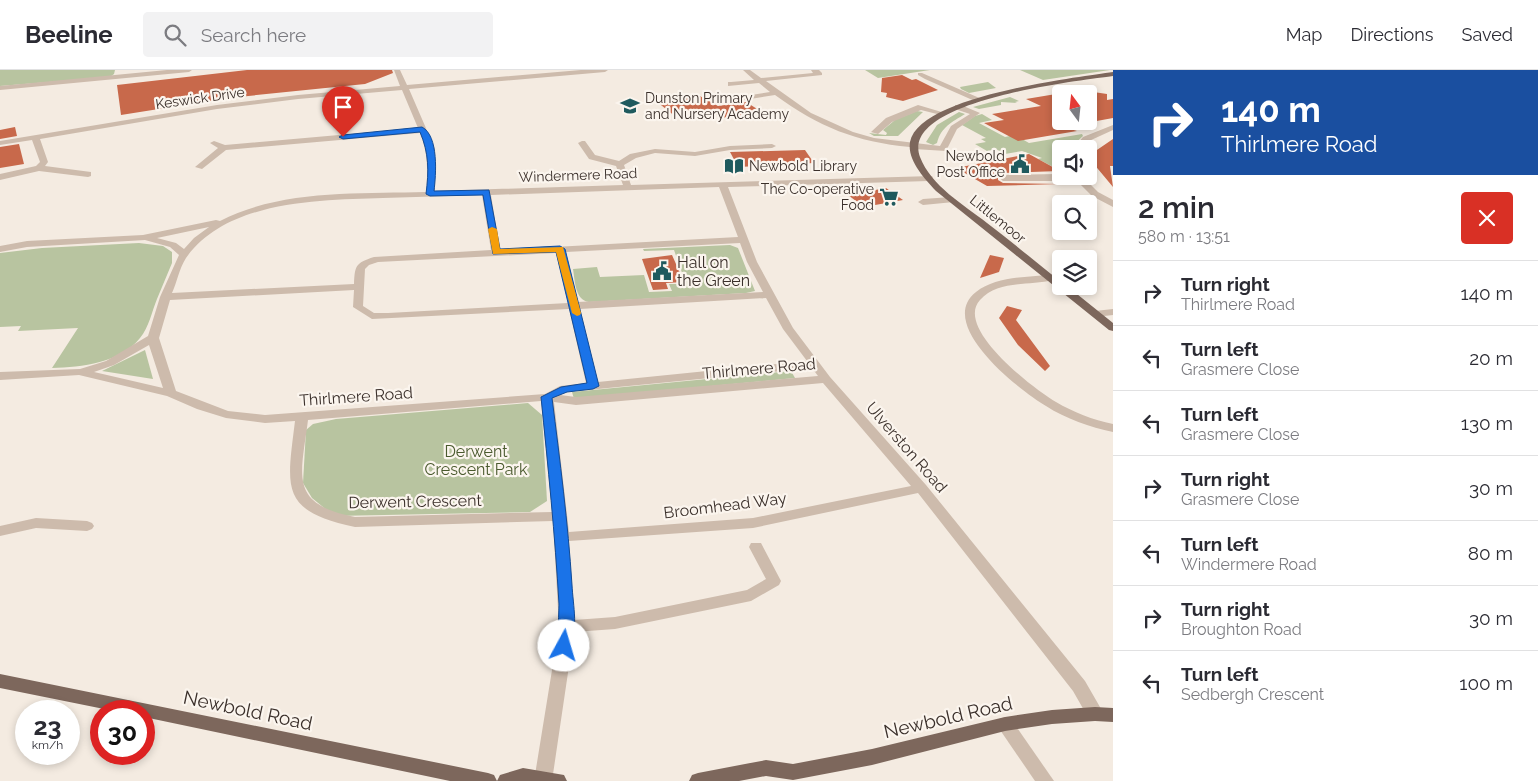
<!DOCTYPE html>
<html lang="en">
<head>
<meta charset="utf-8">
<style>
  :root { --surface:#fff; --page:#f2f2f3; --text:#2b2b33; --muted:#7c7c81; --line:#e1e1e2 }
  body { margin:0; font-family:Raleway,sans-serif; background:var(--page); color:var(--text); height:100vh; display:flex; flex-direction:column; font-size:19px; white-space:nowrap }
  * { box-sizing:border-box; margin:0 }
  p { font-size:16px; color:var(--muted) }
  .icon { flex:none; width:28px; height:28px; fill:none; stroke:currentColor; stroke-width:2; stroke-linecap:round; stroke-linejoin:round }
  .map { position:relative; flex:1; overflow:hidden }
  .details { display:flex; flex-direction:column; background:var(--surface); width:425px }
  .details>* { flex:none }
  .banner { background:#1a4fa0; color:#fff; overflow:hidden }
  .needle { width:32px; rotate:345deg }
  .buttons { position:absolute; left:1052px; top:15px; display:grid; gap:10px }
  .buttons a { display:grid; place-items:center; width:45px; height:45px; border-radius:5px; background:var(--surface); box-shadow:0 2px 8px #0003; font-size:25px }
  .speed { position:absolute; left:15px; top:630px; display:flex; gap:10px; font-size:25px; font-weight:700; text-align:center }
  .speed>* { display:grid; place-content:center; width:65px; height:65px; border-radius:50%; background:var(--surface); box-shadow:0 2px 8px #0003; line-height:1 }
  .speed small { font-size:12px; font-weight:400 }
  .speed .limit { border:8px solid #d22; background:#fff; color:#111 }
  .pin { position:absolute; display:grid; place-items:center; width:42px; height:42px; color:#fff; margin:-51px -21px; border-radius:50% 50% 50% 0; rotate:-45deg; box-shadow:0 0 5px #0007 }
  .pin .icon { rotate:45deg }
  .me { position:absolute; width:55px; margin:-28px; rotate:6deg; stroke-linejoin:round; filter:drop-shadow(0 0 4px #0008) }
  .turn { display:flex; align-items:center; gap:18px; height:105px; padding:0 25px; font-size:22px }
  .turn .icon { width:65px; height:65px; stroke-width:2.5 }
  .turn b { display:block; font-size:35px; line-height:42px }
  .round { display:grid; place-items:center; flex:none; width:52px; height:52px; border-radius:5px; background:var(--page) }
  .overview { display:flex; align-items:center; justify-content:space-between; height:85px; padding:0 25px }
  h1 { font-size:30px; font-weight:600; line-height:38px }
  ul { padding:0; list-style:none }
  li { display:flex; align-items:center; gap:15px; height:65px; padding:0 25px; border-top:1px solid var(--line) }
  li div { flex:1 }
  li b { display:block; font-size:19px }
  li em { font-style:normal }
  header { display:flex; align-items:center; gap:30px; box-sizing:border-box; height:70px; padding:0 25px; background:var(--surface); border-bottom:1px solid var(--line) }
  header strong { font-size:24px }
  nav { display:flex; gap:28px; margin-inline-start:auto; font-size:18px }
  .search { width:350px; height:45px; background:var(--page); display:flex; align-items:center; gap:12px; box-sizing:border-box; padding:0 18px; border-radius:5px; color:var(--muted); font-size:19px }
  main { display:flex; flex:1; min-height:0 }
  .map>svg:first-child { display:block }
  .green { fill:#b8c4a0 }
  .building { fill:#c8694b; fill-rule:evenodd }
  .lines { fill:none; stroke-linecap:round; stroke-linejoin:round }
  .minor { fill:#cdbbac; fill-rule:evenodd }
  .major { fill:#7d675c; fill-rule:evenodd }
  .route { fill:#1a73e8; stroke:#114b97 }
  .slow { fill:#f59e0b }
  .labels { text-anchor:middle; stroke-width:4.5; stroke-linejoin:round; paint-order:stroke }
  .far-street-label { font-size:14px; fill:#3b302b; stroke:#fbf5ee }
  .far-poi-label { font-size:14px; fill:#3b302b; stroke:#fbf5ee; text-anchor:start }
  .poi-label { font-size:16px; fill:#3b302b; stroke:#fbf5ee; text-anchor:start }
  .street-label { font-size:16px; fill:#3b302b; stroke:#fbf5ee }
  .park-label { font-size:16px; fill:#4a5a2e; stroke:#fbf5ee }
  .near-street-label { font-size:19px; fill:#3b302b; stroke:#fbf5ee }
</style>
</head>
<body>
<header>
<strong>Beeline</strong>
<div class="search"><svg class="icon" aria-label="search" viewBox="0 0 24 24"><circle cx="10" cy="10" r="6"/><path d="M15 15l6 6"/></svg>Search here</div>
<nav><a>Map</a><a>Directions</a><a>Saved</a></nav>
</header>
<main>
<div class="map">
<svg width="1113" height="711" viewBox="0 0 1113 711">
  <rect width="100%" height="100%" fill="#f4ebe1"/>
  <g class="green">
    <path d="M0 0H115L114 4 110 7 0 16Z"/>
    <path d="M865 0H930L878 8Z"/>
    <path d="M1020 0H1110L1043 10Z"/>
    <path d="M988 12 996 18 969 23 961 19 960 17Z"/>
    <path d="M1010 27 1019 31 1015 32 1017 33 1001 32V35L979 39 973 37Z"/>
    <path d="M917 41 923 42 898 66H874L869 63 886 65 887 63 883 60 895 50Z"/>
    <path d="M959 42 965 44C952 52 941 57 937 73L933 75 926 72 937 55Z"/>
    <path d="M982 44 992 50 979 53 1005 67 1015 65 1029 73 1082 64 1083 66 1069 79H1061V101L1038 89 1042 88 1022 81 1005 84 996 79 987 81 975 74 986 72 981 69 986 68 962 55 975 46Z"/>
    <path d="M139 173 163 176 172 182V193C167 205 162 217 157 229 152 241 149 257 140 268 120 293 82 297 52 298L78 258 18 261 21 256 0 257V183L42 178Z"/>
    <path d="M730 175 738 178 755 221 746 223 589 232C575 230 575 211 573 199L597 197 600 207 644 205 649 222 672 221 669 214H686L674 180 644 181 643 179Z"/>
    <path d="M145 280 153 309 102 301Z"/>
    <path d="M791 301 795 308 574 329 572 322Z"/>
    <path d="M528 333 542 345 547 431 530 442 334 446 312 428 303 413 306 360 313 354 336 349Z"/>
  </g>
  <g class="building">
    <path d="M247 0H392L393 3 365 14 228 28 121 45 117 15Z"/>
    <path d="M902 5 912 10 916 9 938 20 903 31 886 27 887 23 881 22 882 8Z"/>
    <path d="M1080 20 1107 24V30L1113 29V48L1064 57 1077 61 1018 71 984 53 1004 50 992 44 1041 36 1026 29ZM1061 24H1089V51H1061Z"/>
    <path d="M698 25 718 36 746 32 762 42 721 48 712 42 676 47 656 31Z"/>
    <path d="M15 57 17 66 0 69V60Z"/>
    <path d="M1113 69V96H1110L1113 117 1093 93 1095 88 1094 82Z"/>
    <path d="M19 74 24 94 0 98V77Z"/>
    <path d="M805 80 814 93 738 97 730 82Z"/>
    <path d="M1029 84 1060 101 1003 103 998 106V110L1003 113 1060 114 987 116 956 98Z"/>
    <path d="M886 118 903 130 864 137 848 125Z"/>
    <path d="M672 185 684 212 666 213 668 219 653 220 642 189Z"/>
    <path d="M990 185 1004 188 999 202 980 208Z"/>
    <path d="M1007 236 1022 240 1016 250 1050 296 1045 301 1018 275 999 248Z"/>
  </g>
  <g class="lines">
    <g class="minor">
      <path d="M167 0H192L189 2 0 20V16Z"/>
      <path d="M394 0H400L407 15 581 0H608L605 2 409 19 435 79V121L623 115 616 96 589 89 578 73 582 71H585L595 85 619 91 630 84 655 79 695 82 730 76 772 74 776 76 772 78 730 80 695 86 655 83 636 88 624 95 631 115 932 106 933 108 929 111 728 117 757 192 793 258 830 307 926 415 1085 611 1104 644 1101 649 1095 651 1089 649 1073 621 918 423 753 458 569 471 574 550 615 547 747 520 766 509 749 477 751 473H761L781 511 779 515 751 531 615 559 574 562 552 711H534L559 557 553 451 355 457C279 441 287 418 295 351L265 353 226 348 197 339 167 326 79 305 0 310V302L80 299 106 291 148 266 160 227 179 185 170 177 145 170 27 177 0 182V176L27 171 143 165 216 150 220 151C282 119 358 124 426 122 428 100 428 83 420 63L226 80 202 99 195 97 218 78 210 73 214 71 225 75 418 58 402 20 298 29 217 39 40 69 48 92 45 96 91 102V106L88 107 39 101 0 110V104L36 96 40 92 32 70 0 75V71L217 35 298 25 400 16ZM719 117 738 167 500 180 491 125ZM482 125 491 180 374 187C355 193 355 196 354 214L172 223C177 212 179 199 186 188 227 130 320 130 383 128 416 127 449 126 482 125ZM209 157 194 168 184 179 176 173 157 168ZM740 173 747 192 763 222 578 232 566 182ZM556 183 568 233 388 243H374L363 236 365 199 369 195 378 192ZM354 220 353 237 372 249 569 239 586 313 560 316 545 324 265 345 228 341 176 321 159 268 170 230ZM766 228 783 259 807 291 598 312 580 239ZM149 275 163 318 94 302 114 295ZM812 298 818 306 576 327 560 325 567 322ZM823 313 911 416 753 448 569 462 554 332 576 335ZM541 331 552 442 355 447C288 434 301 406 308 350Z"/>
      <path d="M743 0H750L761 8 813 3 811 0H819L822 3V5L766 11 811 43 853 62 874 68 940 76 951 56 970 44 955 39V35H961L980 43 957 59 946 81 914 79 910 77C856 72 819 57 775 25L738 31V27L770 22 759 13 728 16V12H731L754 10Z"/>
      <path d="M918 3H922L984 30 977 32 925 9 918 5Z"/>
      <path d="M918 35 945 43 941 45 921 40 892 52 878 64 871 62 886 48Z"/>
      <path d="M1113 55V60L1089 71 1082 79H1073L1083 67Z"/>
      <path d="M1057 104 1061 106H1082L1098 122 1113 130V137L1092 126 1077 111H1003L999 108 1003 105Z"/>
      <path d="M951 127 954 128V132L923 135 918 132 923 129Z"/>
      <path d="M1049 205 1054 208 1053 210C1029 216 998 210 980 230 954 258 1034 319 1056 332 1073 342 1093 350 1113 354V362C1090 357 1066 349 1046 336 1019 320 935 254 976 222 995 207 1025 207 1049 205Z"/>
      <path d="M1113 239V245L1095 247 1090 244 1095 241Z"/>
      <path d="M36 448 87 451 92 453 94 456 92 459 87 461 36 458 0 466V456Z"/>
      <path d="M1005 647 1011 649 1054 711H1035L996 654 999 649Z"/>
    </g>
    <g class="major">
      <path d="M1113 2V6C1078 11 899 30 920 87 931 116 964 135 987 153 1012 172 1036 192 1061 212V216H1067L1113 253V261L1109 260 936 121C924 108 907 90 910 72 919 26 1073 8 1113 2Z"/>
      <path d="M0 604 488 703 494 705 497 711 500 705 523 698 564 705 567 711H450L144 647V641H114L0 618Z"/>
      <path d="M1095 637 1113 638V652L1095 651 1052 654 1005 661 872 695 793 710 766 706 739 711H689L692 705 698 703 766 690 793 694 872 679 1005 647 1052 640Z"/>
    </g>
  </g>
  <path class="route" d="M422 57C439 66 436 105 434 121L489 120 500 179 560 176 565 179 599 316 593 319 567 322 552 328C560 391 568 453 572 515 573 535 579 562 569 580L564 581 559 580C557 576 559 542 559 534 555 465 548 396 541 327L561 317 587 313 556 182 493 184 483 125 430 126 426 124C429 101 429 83 420 62L343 69 339 67 343 65Z"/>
  <path class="slow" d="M492 157 497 159 500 179 563 177 581 243 580 245 577 246 572 243 556 182 493 184 488 159Z"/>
  <defs>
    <g id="school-bare" transform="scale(1.5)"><path d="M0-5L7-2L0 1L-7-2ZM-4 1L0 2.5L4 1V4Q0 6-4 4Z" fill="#1f5a5e" stroke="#fbf5ee" stroke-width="2.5" paint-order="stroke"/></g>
    <g id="civic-bare" transform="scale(1.5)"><path d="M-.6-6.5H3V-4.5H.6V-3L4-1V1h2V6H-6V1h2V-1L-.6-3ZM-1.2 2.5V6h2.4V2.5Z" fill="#1f5a5e" stroke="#fbf5ee" stroke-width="2.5" paint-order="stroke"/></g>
    <g id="library-bare" transform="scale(1.5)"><path d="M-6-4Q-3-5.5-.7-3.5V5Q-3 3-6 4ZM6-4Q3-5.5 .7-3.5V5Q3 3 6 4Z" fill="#1f5a5e" stroke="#fbf5ee" stroke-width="2.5" paint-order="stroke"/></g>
    <g id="supermarket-bare" transform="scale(1.5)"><path d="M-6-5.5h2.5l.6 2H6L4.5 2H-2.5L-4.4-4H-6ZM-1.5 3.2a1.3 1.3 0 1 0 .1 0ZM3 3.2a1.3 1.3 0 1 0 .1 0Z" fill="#1f5a5e" stroke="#fbf5ee" stroke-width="2.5" paint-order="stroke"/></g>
  </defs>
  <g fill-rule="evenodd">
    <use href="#school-bare" x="630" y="36"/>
    <use href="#civic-bare" x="1020" y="94"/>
    <use href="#library-bare" x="734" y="96"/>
    <use href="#supermarket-bare" x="889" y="127"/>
    <use href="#civic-bare" x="662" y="201"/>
  </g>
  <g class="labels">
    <g class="far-street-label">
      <text transform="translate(200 28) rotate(-8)" y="5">Keswick Drive</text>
      <text transform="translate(578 105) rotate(-2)" y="5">Windermere Road</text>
      <text transform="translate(998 149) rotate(39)" y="5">Littlemoor</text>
    </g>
    <g class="far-poi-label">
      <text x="645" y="33">Dunston Primary<tspan x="645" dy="16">and Nursery Academy</tspan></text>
      <text x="1005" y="91" text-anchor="end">Newbold<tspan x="1005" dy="16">Post Office</tspan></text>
      <text x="749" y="101">Newbold Library</text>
      <text x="874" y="124" text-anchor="end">The Co-operative<tspan x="874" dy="16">Food</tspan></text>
    </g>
    <g class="poi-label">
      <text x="677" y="198">Hall on<tspan x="677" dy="18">the Green</tspan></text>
    </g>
    <g class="street-label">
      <text transform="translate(759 298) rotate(-5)" y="6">Thirlmere Road</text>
      <text transform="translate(356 326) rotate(-4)" y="6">Thirlmere Road</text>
      <text transform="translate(907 377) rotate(49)" y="6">Ulverston Road</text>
      <text transform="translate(415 431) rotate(-1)" y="6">Derwent Crescent</text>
      <text transform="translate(725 435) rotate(-7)" y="6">Broomhead Way</text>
    </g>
    <g class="park-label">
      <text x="476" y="387">Derwent<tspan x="476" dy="18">Crescent Park</tspan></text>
    </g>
    <g class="near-street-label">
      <text transform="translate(248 640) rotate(12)" y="7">Newbold Road</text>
      <text transform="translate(948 647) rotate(-13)" y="7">Newbold Road</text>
    </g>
  </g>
</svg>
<div class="buttons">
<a><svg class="needle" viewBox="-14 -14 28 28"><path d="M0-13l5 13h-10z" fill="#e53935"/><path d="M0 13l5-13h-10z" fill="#7c7c81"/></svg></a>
<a><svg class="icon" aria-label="sound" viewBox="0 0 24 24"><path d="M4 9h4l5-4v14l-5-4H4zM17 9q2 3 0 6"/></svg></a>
<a><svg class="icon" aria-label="search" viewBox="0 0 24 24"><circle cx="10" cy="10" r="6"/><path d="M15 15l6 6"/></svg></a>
<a><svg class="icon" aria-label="layers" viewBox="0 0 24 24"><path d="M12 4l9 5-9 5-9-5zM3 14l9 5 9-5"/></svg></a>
</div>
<div class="speed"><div>23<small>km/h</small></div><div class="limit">30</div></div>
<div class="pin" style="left:343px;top:67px;background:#d93025"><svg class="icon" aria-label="arrive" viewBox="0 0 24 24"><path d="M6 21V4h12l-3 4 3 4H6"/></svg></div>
<svg class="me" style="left:564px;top:576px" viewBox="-20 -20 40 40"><circle r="19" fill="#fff"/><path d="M0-13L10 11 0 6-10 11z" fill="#1a73e8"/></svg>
</div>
<section class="details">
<div class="banner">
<div class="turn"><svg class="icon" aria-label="right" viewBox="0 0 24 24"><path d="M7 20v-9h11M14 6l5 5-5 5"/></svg><div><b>140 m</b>Thirlmere Road</div></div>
</div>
<div class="overview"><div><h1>2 min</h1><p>580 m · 13:51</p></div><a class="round" style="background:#d93025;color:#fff"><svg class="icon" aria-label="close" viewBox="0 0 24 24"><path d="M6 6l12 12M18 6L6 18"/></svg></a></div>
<ul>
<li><svg class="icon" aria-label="right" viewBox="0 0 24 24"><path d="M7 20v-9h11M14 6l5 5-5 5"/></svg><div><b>Turn right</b><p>Thirlmere Road</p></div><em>140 m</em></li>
<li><svg class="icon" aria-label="left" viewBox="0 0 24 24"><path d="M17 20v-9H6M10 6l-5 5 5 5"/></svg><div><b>Turn left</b><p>Grasmere Close</p></div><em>20 m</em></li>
<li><svg class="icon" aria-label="left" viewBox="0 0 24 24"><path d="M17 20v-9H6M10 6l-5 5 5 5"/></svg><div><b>Turn left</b><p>Grasmere Close</p></div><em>130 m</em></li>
<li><svg class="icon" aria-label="right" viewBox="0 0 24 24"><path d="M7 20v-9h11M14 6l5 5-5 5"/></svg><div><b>Turn right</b><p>Grasmere Close</p></div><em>30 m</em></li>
<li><svg class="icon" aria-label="left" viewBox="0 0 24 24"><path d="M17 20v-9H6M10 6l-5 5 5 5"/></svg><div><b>Turn left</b><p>Windermere Road</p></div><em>80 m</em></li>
<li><svg class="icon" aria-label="right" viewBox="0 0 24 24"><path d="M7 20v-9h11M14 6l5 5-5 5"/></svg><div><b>Turn right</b><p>Broughton Road</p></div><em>30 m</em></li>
<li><svg class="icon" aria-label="left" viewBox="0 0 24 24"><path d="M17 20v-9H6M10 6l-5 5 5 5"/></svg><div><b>Turn left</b><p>Sedbergh Crescent</p></div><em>100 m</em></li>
</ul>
</section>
</main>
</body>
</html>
